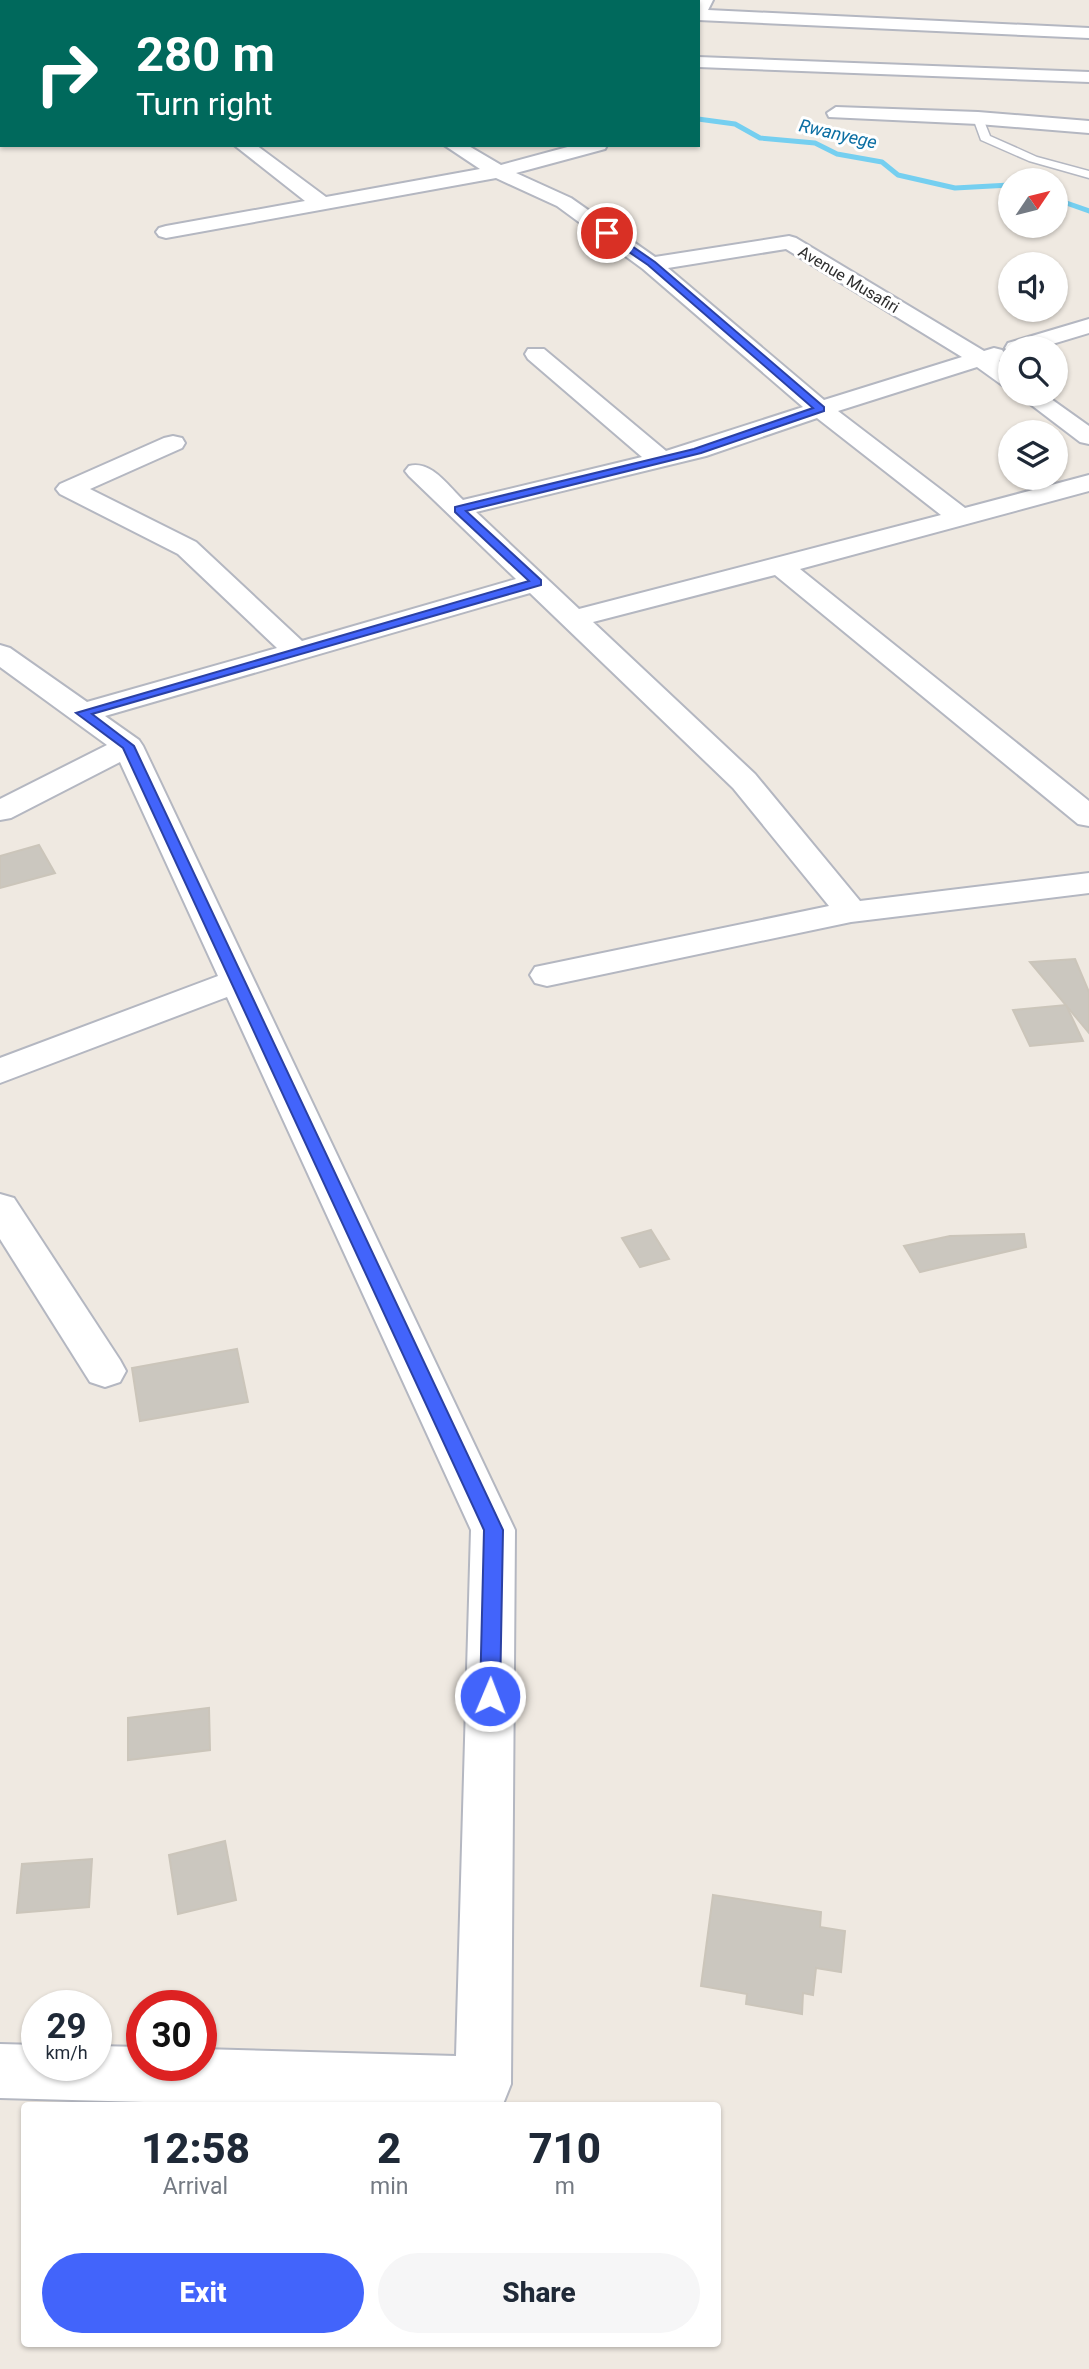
<!DOCTYPE html>
<html lang="en">
<head>
<meta charset="utf-8">
<style>
  :root { --surface:#fff; --page:#f6f6f7; --text:#1f2937; --muted:#747a83; --accent:#4264fb }
  body { margin:0; font-family:Roboto,sans-serif; background:var(--page); color:var(--text); height:100vh; display:flex; flex-direction:column; font-size:26px; white-space:nowrap }
  * { box-sizing:border-box; margin:0 }
  p { font-size:23px; color:var(--muted) }
  .icon { flex:none; width:38px; height:38px; fill:none; stroke:currentColor; stroke-width:2; stroke-linecap:round; stroke-linejoin:round }
  .map { position:relative; flex:1; overflow:hidden }
  .drawer { position:absolute; left:21px; top:2102px; width:700px; height:245px; display:flex; flex-direction:column; background:var(--surface); border-radius:7px; box-shadow:0 2px 5px #0004 }
  .drawer>* { flex:none }
  .banner { position:absolute; left:0px; top:0px; width:700px; height:147px; box-shadow:0 2px 5px #0004; background:#00695c; color:#fff; overflow:hidden }
  .needle { width:46px; rotate:55deg }
  .tools { position:absolute; left:998px; top:168px; display:grid; gap:14px }
  .tools a { display:grid; place-items:center; width:70px; height:70px; border-radius:50%; background:var(--surface); box-shadow:0 2px 5px #0004; font-size:35px }
  .speed { position:absolute; left:21px; top:1990px; display:flex; gap:14px; font-size:35px; font-weight:700; text-align:center }
  .speed>* { display:grid; place-content:center; width:91px; height:91px; border-radius:50%; background:var(--surface); box-shadow:0 2px 5px #0004; line-height:1 }
  .speed small { font-size:18px; font-weight:400 }
  .speed .limit { border:10px solid #d22; background:#fff; color:#111 }
  .pin { position:absolute; display:grid; place-items:center; width:60px; height:60px; color:#fff; margin:-30px; border:4px solid #fff; border-radius:50%; box-shadow:0 2px 7px #0007 }
  .me { position:absolute; width:77px; margin:-38px; rotate:1deg; stroke-linejoin:round; filter:drop-shadow(0 0 5px #0008) }
  .turn { display:flex; align-items:center; gap:24px; height:147px; padding:0 21px; font-size:32px }
  .turn .icon { width:91px; height:91px; stroke-width:2.5 }
  .turn b { display:block; font-size:49px; line-height:60px }
  .eta { display:flex; justify-content:space-evenly; align-items:center; height:119px; text-align:center }
  .eta b { font-size:42px; font-weight:800; line-height:49px }
  .cta { display:flex; gap:14px; margin-top:auto; padding:14px 21px }
  .cta a { flex:1; height:80px; border-radius:42px; background:var(--accent); color:#fff; font-size:28px; font-weight:800; line-height:80px; text-align:center }
  .cta a+a { background:var(--page); color:var(--text) }
  .map>svg:first-child { display:block }
  .lines { fill:none; stroke-linecap:round; stroke-linejoin:round }
  .stream { stroke:#75cff0; stroke-width:5 }
  .building { fill:#cbc7bf; stroke:#cbc5ba; stroke-width:2 }
  .lane-casing { stroke:#b4b7c1; stroke-width:3 }
  .street-casing { stroke:#b4b7c1; stroke-width:4 }
  .lane { fill:#fff; fill-rule:evenodd }
  .street { fill:#fff; fill-rule:evenodd }
  .route { fill:#4264fb; stroke:#2b41a3; stroke-width:2 }
  .labels { text-anchor:middle; stroke-width:6; stroke-linejoin:round; paint-order:stroke }
  .far-street-label { font-size:16px; fill:#2e2e2e; stroke:#fff }
  .far-water-label { font-size:18px; font-style:italic; fill:#0d6fa3; stroke:#fff }
</style>
</head>
<body>
<div class="map">
<svg width="1089" height="2369" viewBox="0 0 1089 2369">
  <rect width="100%" height="100%" fill="#efe9e1"/>
  <g class="lines">
    <g class="stream">
      <path d="M576 2 579 0"/>
      <path d="M698 119 735 124 760 138 815 143 837 154 882 162 898 175 955 188 1010 185"/>
      <path d="M1055 199 1089 211"/>
    </g>
  </g>
  <g class="building">
    <path d="M39 845 55 873 0 888V856Z"/>
    <path d="M1075 959 1089 992V1033L1030 962Z"/>
    <path d="M1066 1005 1083 1041 1030 1046 1013 1010Z"/>
    <path d="M651 1230 669 1259 640 1267 622 1238Z"/>
    <path d="M1024 1234 1026 1247 920 1272 904 1246 950 1236Z"/>
    <path d="M237 1349 248 1402 140 1421 132 1368Z"/>
    <path d="M209 1708 210 1750 128 1760V1718Z"/>
    <path d="M225 1841 236 1900 178 1914 169 1855Z"/>
    <path d="M92 1859 89 1907 17 1913 22 1864Z"/>
    <path d="M713 1895 821 1912 820 1927 845 1931 841 1972 816 1968 813 1995 803 1993 802 2014 746 2004 747 1994 701 1986Z"/>
  </g>
  <g class="lines">
    <g class="lane-casing">
      <path id="lane" d="M974 116H982L990 136 1037 157 1089 171V178L1029 161 981 140 973 118Z"/>
    </g>
    <g class="street-casing">
      <g id="street">
        <path d="M188 0H206L207 2H189Z"/>
        <path d="M253 0H278L252 2Z"/>
        <path d="M697 0H713L708 10 1089 28V38L698 20Z"/>
        <path d="M698 57 1089 72V82L698 67Z"/>
        <rect x="0" y="64" width="2" height="10"/>
        <path d="M836 107 978 112 1089 121V133L978 124 829 117 827 113Z"/>
        <path d="M234 145H256L326 197 480 169 444 145H467L501 165 575 145H607L605 149 516 173 571 198 655 257 789 236 796 238 984 351 994 348 1002 350 1006 355 999 361 1010 369V387L1002 385 977 367 838 411 965 508 1089 475V491L800 569 1089 801V826L1078 824 775 575 593 622 755 774 860 901 1089 873V893L851 922 547 986 535 983 530 975 535 967 829 906 733 788 530 593 105 716 139 740 143 746 515 1530 511 2084 503 2104 498 2105H252L0 2098V2044L37 2045V2065H96V2046L142 2047V2065H201V2049L456 2056 471 1530 227 997 0 1083V1058L218 976 120 762 11 818 0 820V799L107 745 0 667V645L10 648 87 702 277 648 178 554 60 494 56 489 60 484 164 438 173 436 182 438 185 443 182 448 90 489 196 542 302 641 516 579 409 476 405 471 409 466C431 460 448 486 463 500L642 457 528 359 525 354 528 349H544L666 451 803 407 643 269 557 206 496 178 166 238 159 236 156 232 159 228 166 226 305 201ZM786 249 962 357 824 400 668 268ZM817 418 941 515 579 609 476 512 706 456Z"/>
        <path d="M1089 319V333L1039 348H1010V353L1005 348 1008 343Z"/>
        <path d="M1017 394H1044L1089 426V444L1080 442Z"/>
        <path d="M0 1194 14 1198 120 1360 126 1371 120 1382 105 1387 90 1382 0 1239Z"/>
      </g>
    </g>
    <use href="#lane" class="lane"/>
    <use href="#street" class="street"/>
  </g>
  <path class="route" d="M604 231H610L655 262 824 407V411L701 453 466 511 541 580V585L92 714 134 746 503 1530 500 1696 497 1702 490 1705 483 1702 480 1696 484 1530 123 748 76 713 529 581 455 512V507L694 449 813 408 648 265 604 235Z"/>
  <g class="labels">
    <g class="far-street-label">
      <text transform="translate(849 279) rotate(31)" y="6">Avenue Musafiri</text>
    </g>
    <g class="far-water-label">
      <text transform="translate(838 134) rotate(13)" y="6">Rwanyege</text>
    </g>
  </g>
</svg>
<div class="tools">
<a><svg class="needle" viewBox="-14 -14 28 28"><path d="M0-13l5 13h-10z" fill="#e53935"/><path d="M0 13l5-13h-10z" fill="#747a83"/></svg></a>
<a><svg class="icon" aria-label="sound" viewBox="0 0 24 24"><path d="M4 9h4l5-4v14l-5-4H4zM17 9q2 3 0 6"/></svg></a>
<a><svg class="icon" aria-label="search" viewBox="0 0 24 24"><circle cx="10" cy="10" r="6"/><path d="M15 15l6 6"/></svg></a>
<a><svg class="icon" aria-label="layers" viewBox="0 0 24 24"><path d="M12 4l9 5-9 5-9-5zM3 14l9 5 9-5"/></svg></a>
</div>
<div class="speed"><div>29<small>km/h</small></div><div class="limit">30</div></div>
<div class="pin" style="left:607px;top:233px;background:#d93025"><svg class="icon" aria-label="arrive" viewBox="0 0 24 24"><path d="M6 21V4h12l-3 4 3 4H6"/></svg></div>
<svg class="me" style="left:490px;top:1696px" viewBox="-20 -20 40 40"><circle r="17" fill="#4264fb" stroke="#fff" stroke-width="3"/><path d="M0-11L8 9 0 5-8 9z" fill="#fff"/></svg>
<div class="banner">
<div class="turn"><svg class="icon" aria-label="right" viewBox="0 0 24 24"><path d="M7 20v-9h11M14 6l5 5-5 5"/></svg><div><b>280 m</b>Turn right</div></div>
</div>
<section class="drawer">
<div class="eta">
<div><b>12:58</b><p>Arrival</p></div>
<div><b>2</b><p>min</p></div>
<div><b>710</b><p>m</p></div>
</div>
<div class="cta"><a>Exit</a><a>Share</a></div>
</section>
</div>
</body>
</html>
